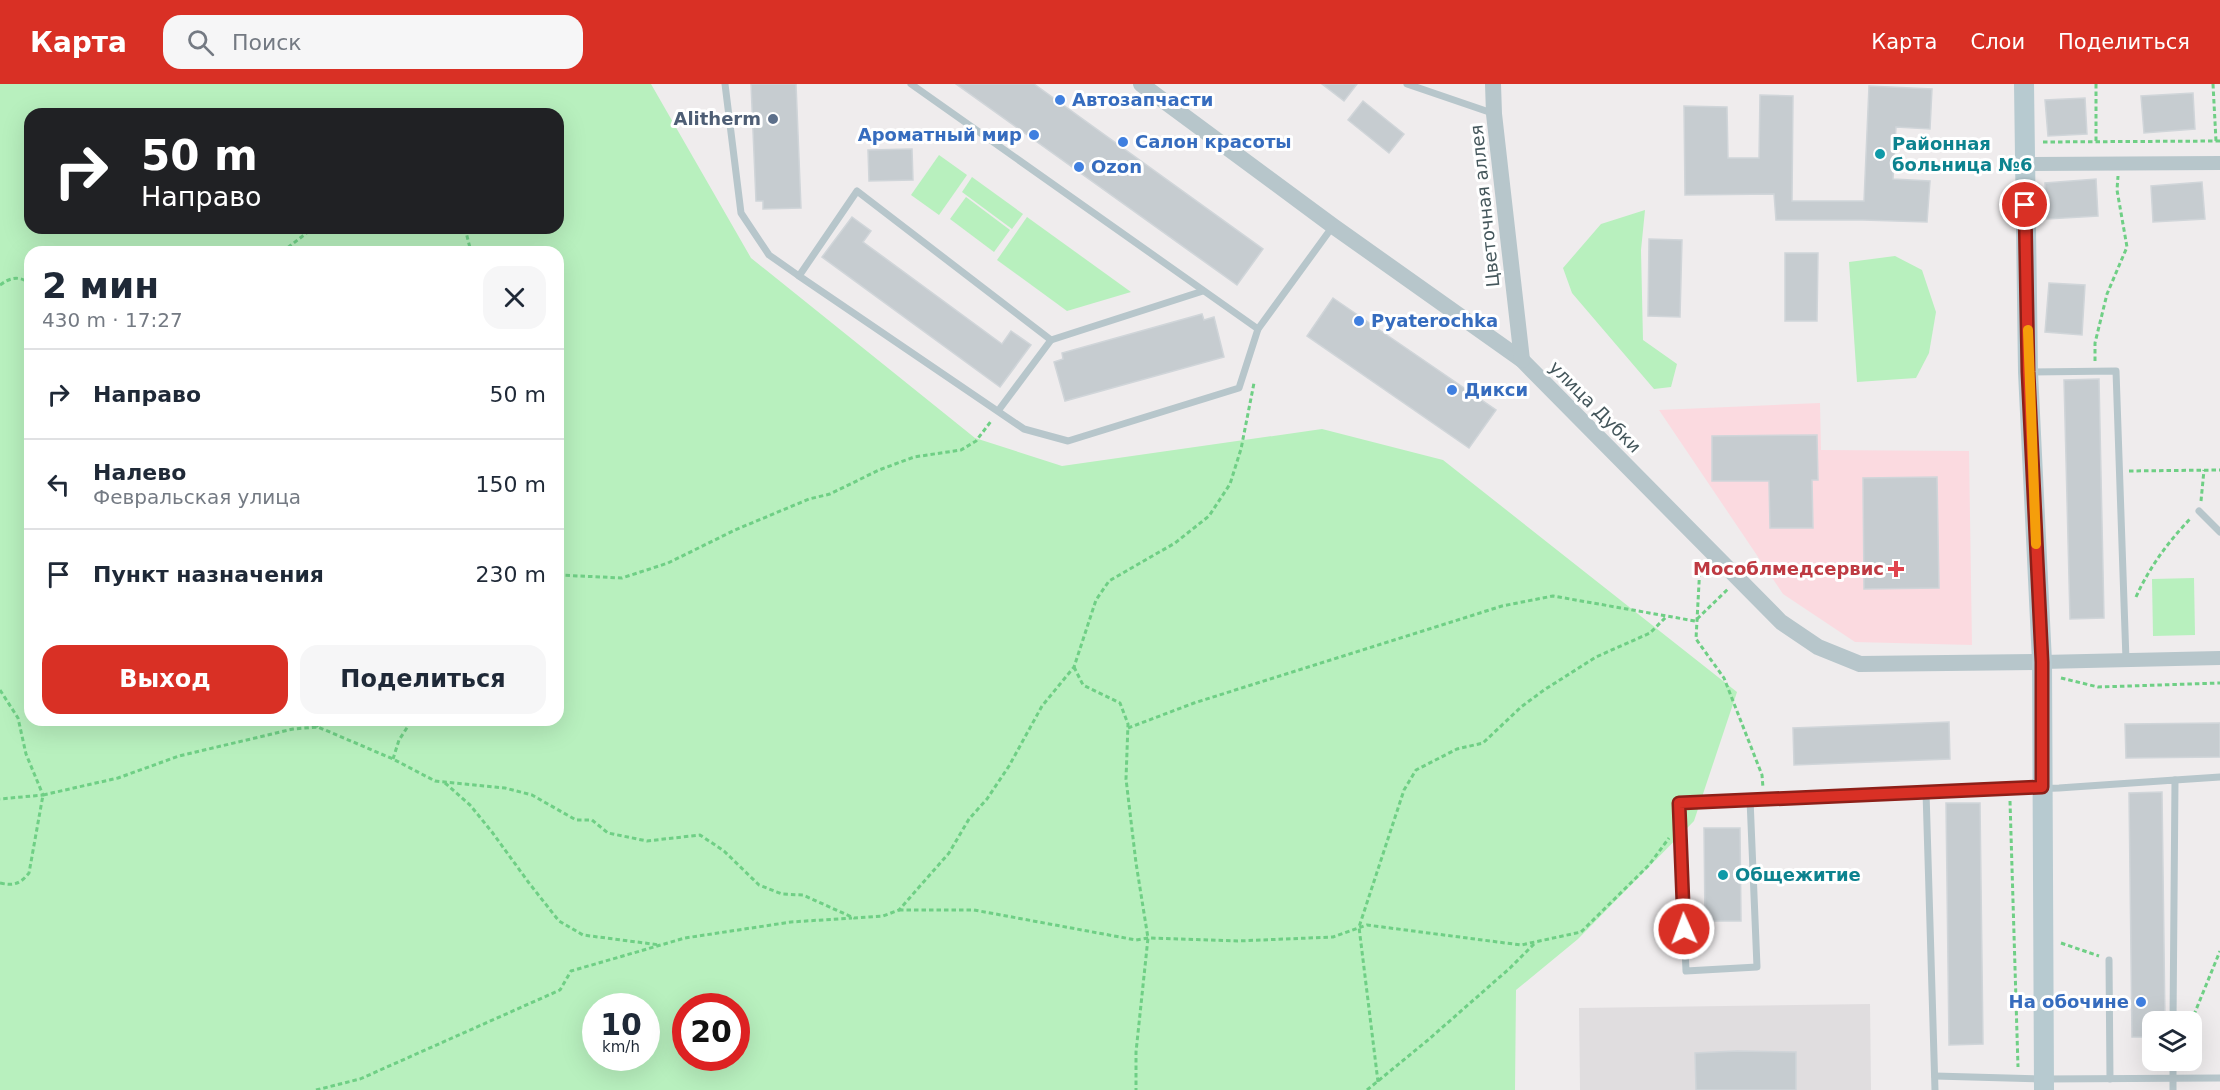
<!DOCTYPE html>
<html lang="ru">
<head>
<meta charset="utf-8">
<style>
  :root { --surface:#fff; --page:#f6f6f7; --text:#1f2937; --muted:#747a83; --line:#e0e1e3; --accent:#d93025 }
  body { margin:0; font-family:"DejaVu Sans",sans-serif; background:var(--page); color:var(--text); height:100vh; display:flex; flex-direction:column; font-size:22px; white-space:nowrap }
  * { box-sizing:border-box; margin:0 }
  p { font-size:20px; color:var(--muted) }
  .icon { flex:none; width:33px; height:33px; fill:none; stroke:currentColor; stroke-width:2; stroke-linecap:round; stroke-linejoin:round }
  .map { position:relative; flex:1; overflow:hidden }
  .sheet { position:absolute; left:24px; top:162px; width:540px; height:480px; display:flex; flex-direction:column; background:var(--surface); border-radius:18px; box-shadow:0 6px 24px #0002 }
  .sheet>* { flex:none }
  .guide { position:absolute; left:24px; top:24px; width:540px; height:126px; border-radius:18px; box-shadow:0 6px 24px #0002; background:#202124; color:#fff; overflow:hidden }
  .tools { position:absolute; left:2142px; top:927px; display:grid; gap:12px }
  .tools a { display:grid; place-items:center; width:60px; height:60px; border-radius:12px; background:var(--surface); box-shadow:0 6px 24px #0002; font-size:30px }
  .speed { position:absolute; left:582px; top:909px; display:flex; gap:12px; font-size:30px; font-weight:700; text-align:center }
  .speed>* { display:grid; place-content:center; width:78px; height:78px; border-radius:50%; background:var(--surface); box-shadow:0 6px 24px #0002; line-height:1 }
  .speed small { font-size:15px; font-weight:400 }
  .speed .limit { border:9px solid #d22; background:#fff; color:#111 }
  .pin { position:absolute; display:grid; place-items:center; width:51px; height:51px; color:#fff; margin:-26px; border:3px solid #fff; border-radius:50%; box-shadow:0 2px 6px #0007 }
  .me { position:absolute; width:66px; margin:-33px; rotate:358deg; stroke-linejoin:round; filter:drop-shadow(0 0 4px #0008) }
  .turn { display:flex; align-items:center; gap:21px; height:126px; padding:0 18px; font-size:27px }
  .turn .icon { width:78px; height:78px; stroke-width:2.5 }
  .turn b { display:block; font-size:42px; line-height:51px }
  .round { display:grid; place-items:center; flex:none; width:63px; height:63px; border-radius:18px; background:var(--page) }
  .overview { display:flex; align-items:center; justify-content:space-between; height:102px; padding:0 18px }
  h1 { font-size:36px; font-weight:700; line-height:45px }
  .action { display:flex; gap:12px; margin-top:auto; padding:12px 18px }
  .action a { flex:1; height:69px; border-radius:18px; background:var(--accent); color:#fff; font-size:24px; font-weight:700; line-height:69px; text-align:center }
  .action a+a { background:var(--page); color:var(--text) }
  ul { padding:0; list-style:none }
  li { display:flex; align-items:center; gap:18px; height:90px; padding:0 18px; border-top:2px solid var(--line) }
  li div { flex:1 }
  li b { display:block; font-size:22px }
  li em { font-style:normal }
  header { display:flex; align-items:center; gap:36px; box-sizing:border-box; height:84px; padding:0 30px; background:var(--accent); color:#fff }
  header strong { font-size:28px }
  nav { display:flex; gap:33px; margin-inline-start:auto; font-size:21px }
  .search { width:420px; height:54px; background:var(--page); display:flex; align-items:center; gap:15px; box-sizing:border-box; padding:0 21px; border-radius:18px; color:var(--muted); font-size:22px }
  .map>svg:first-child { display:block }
  .education { fill:#e0dddf }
  .medical { fill:#fbdae0 }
  .green { fill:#b8f0be; fill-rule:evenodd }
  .building { fill:#c6ccd0; stroke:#d0d5d9; stroke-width:1.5 }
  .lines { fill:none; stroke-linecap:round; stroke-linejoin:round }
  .path { stroke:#6fcf85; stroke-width:3; stroke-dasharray:4.5 3; stroke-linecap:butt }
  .service { stroke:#b7c6cb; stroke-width:7 }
  .minor { stroke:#b7c6cb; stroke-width:14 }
  .tertiary { stroke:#b7c6cb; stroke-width:16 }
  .secondary { stroke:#b7cad0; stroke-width:20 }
  .route-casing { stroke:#8d1f18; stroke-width:15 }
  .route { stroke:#d93025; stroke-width:10 }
  .slow { stroke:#f59e0b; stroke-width:10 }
  .shop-dot { fill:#3f7fe0; stroke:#fff; stroke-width:2 }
  .service-dot { fill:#5c6f8a; stroke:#fff; stroke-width:2 }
  .culture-dot { fill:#0f9aa8; stroke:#fff; stroke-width:2 }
  .health-dot { fill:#e0444e; stroke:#fff; stroke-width:2 }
  .labels { text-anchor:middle; stroke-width:6; stroke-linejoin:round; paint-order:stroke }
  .shop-label { font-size:18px; font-weight:bold; fill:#366cbe; stroke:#fff; text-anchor:start }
  .service-label { font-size:18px; font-weight:bold; fill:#4e5e75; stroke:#fff; text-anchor:end }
  .culture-label { font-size:18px; font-weight:bold; fill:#0d838f; stroke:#fff; text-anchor:start }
  .street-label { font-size:18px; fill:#44565b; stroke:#fff }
  .health-label { font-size:18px; font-weight:bold; fill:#be3a42; stroke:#fff; text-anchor:end }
</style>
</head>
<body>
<header>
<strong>Карта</strong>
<div class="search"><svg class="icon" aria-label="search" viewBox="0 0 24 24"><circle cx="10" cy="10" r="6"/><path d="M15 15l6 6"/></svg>Поиск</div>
<nav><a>Карта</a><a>Слои</a><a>Поделиться</a></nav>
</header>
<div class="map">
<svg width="2220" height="1006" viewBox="0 0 2220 1006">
  <rect width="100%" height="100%" fill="#efeced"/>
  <path class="education" d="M1870 920 1871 1006H1580L1579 924Z"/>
  <path class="medical" d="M1820 319 1821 366 1969 367 1972 561 1855 558 1783 510 1659 326Z"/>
  <g class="green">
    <path d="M0 0H651L751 174 975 354 1062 382 1322 345 1443 376 1737 608 1694 737 1578 855 1516 906 1515 1006H0ZM30 30H558V144H30ZM30 168H558V636H30ZM596 922H646V974H596ZM686 922H736V974H686Z"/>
    <path d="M939 71 967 91 939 131 911 111Z"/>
    <path d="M972 93 1023 130 1012 145 962 108Z"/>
    <path d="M966 113 1010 146 994 168 950 135Z"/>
    <path d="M1645 126 1641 166 1643 256 1677 280 1671 303 1654 305 1572 209 1563 184 1601 140Z"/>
    <path d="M1027 133 1131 208 1067 227 997 176Z"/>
    <path d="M1895 172 1922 186 1936 228 1929 269 1916 294 1857 298 1849 178Z"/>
    <path d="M2194 494 2195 551 2153 552 2152 495Z"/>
  </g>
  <g class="building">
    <path d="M751 0H796L801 124 763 125V117H756Z"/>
    <path d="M956 0H1034L1263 165 1237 201Z"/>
    <path d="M1322 0H1357L1344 17Z"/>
    <path d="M1869 2 1932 5 1930 45 1896 43 1893 95 1930 97 1927 138 1863 136H1776L1774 110 1685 111 1684 22 1727 23 1728 74H1759L1760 11 1793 12 1792 117H1864Z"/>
    <path d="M2193 9 2195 45 2144 49 2141 12Z"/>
    <path d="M2085 14 2087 50 2048 52 2045 16Z"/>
    <path d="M1363 17 1404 50 1389 69 1348 36Z"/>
    <path d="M912 65 913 96 869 97 868 66Z"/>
    <path d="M2096 95 2098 132 2047 135 2045 99Z"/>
    <path d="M2202 98 2205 135 2153 138 2151 102Z"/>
    <path d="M852 133 871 147 863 158 1002 260 1011 247 1031 261 1000 303 822 173Z"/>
    <path d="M1649 155 1682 156 1680 233 1648 232Z"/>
    <path d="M1785 169H1818L1817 237H1785Z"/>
    <path d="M2049 199 2085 201 2082 251 2045 248Z"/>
    <path d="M1333 214 1496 326 1469 364 1307 252Z"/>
    <path d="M1202 230 1204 236 1214 233 1224 273 1065 317 1054 278 1063 275 1062 269Z"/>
    <path d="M2099 295 2104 534 2070 535 2064 296Z"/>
    <path d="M1817 351 1818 396H1812L1813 444H1770L1769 397H1712V352Z"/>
    <path d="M1937 393 1939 504 1864 505 1863 394Z"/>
    <path d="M1949 638 1950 675 1794 681 1793 644Z"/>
    <path d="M2220 639V673L2126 674 2125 640Z"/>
    <path d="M2162 708 2165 938H2152V953H2132L2129 709Z"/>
    <path d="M1946 719H1980L1983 960 1949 961Z"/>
    <path d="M1704 744H1740L1741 837H1705Z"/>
    <path d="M1737 967 1796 968V1006H1696L1695 969Z"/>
  </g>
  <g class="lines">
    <g class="path">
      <path d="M2096 0V58"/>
      <path d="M2213 0 2216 57"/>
      <path d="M2043 58 2220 57"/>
      <path d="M465 144 470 164 469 168"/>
      <path d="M282 168 313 144"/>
      <path d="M0 201C11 193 19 192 30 199"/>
      <path d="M2095 277V259L2107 210 2127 163 2117 106 2118 92"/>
      <path d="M2129 387 2220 386"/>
      <path d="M2201 417 2204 386"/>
      <path d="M1700 481 1696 555 1724 594 1762 691 1763 704"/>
      <path d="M558 491 622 494 668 479 735 446 809 415 830 410 879 386 914 373 961 366 976 357 992 336"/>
      <path d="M2136 513C2149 484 2168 458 2190 435"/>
      <path d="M1074 583 1083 601 1120 619 1128 640 1126 695 1136 779 1148 854 1136 968V1006"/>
      <path d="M2061 594 2098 603 2220 599"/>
      <path d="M0 606 18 634 26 670 43 711 0 715"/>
      <path d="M312 636 318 643"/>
      <path d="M1128 644 1194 619 1502 522 1553 512 1695 537 1728 505"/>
      <path d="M393 675 399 656 412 636"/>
      <path d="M445 699 470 721 492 748 529 799 559 837 583 851 660 861"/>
      <path d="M2010 717 2018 983"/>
      <path d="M0 799C14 802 20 800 29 789L43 711 118 694 179 672 293 645 318 643 393 675 435 697 505 704 532 711 576 736H592L608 749 647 757 700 751 724 767 759 801 782 810 803 811 854 834 883 832 899 826 949 769 969 735 987 715 1009 682 1042 622 1074 583 1096 516 1109 497 1175 459 1209 432 1230 400 1241 365 1254 299"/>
      <path d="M899 826H974L1136 856 1148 854 1238 857 1333 853 1367 841 1521 861 1581 848 1649 781 1669 754"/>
      <path d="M2061 859 2099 872"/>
      <path d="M2191 938 2220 867"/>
      <path d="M1378 998 1359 843 1404 706 1416 686 1457 665 1483 659 1521 623 1544 606 1596 573 1650 549 1667 532"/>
      <path d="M316 1006 360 995 560 906 571 887 685 854 791 838 852 834"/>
      <path d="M1367 1006 1428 956 1510 884 1535 859"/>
    </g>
    <g class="service">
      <path d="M725 0 741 129 769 171 799 192"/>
      <path d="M911 0 1258 245"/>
      <path d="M1407 0 1492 29"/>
      <path d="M1051 256 1203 207"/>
      <path d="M2030 288 2116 287 2126 576"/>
      <path d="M998 327 1051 256 857 107 799 192 1024 345 1068 357 1239 304 1258 245 1333 142"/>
      <path d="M2199 427 2220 448"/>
      <path d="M2175 696 2220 693"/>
      <path d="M1926 708 1935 1006"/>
      <path d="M1750 715 1679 719 1686 887 1757 883 1750 715 2059 704 2175 696 2173 938"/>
      <path d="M2109 876 2110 995"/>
      <path d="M2173 976V1006"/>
      <path d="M1935 992 2044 995 2220 994"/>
    </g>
    <g class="minor">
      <path d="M2025 80 2220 79"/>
      <path d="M2042 578 2220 574"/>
    </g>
    <g class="tertiary">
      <path d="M1141 0 1333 142 1522 276 1781 538 1818 563 1860 580 2042 578"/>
      <path d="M1493 0 1494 30 1522 276"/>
    </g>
    <path class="secondary" d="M2024 0 2028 288 2042 578 2044 1006"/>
  </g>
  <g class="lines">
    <g class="route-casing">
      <path id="route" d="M1684 845 1679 719 2042 703V578L2028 288 2025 121"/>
    </g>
    <use href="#route" class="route"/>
    <path class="slow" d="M2028 246 2036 460"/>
  </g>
  <g class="shop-dot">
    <circle cx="1060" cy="16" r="6"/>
    <circle cx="1034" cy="51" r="6"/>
    <circle cx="1123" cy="58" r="6"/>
    <circle cx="1079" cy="83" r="6"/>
    <circle cx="1359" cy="237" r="6"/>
    <circle cx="1452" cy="306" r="6"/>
    <circle cx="2141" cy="918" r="6"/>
  </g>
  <circle class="service-dot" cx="773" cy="35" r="6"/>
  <g class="culture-dot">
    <circle cx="1880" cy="70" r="6"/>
    <circle cx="1723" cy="791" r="6"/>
  </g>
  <path class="health-dot" d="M1893 476h6v6h6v6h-6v6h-6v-6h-6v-6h6z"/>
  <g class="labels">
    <g class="shop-label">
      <text x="1072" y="22">Автозапчасти</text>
      <text x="1022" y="57" text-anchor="end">Ароматный мир</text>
      <text x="1135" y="64">Салон красоты</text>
      <text x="1091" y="89">Ozon</text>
      <text x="1371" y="243">Pyaterochka</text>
      <text x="1464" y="312">Дикси</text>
      <text x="2129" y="924" text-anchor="end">На обочине</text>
    </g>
    <g class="service-label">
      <text x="761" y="41">Alitherm</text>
    </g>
    <g class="culture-label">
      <text x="1892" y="66">Районная<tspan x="1892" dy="21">больница №6</tspan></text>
      <text x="1735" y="797">Общежитие</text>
    </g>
    <g class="street-label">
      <text transform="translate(1485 122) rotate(-96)" y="6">Цветочная аллея</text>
      <text transform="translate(1595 323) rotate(45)" y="6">улица Дубки</text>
    </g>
    <g class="health-label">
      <text x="1884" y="491">Мособлмедсервис</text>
    </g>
  </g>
</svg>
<div class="tools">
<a><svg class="icon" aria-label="layers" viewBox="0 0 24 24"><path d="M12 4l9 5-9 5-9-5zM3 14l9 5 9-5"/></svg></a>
</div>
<div class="speed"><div>10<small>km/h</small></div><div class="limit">20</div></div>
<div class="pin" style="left:2025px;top:121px;background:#d93025"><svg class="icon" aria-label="arrive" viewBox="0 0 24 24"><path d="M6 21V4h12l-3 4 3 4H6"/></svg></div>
<svg class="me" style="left:1684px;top:845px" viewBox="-20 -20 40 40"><circle r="17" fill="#d93025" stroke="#fff" stroke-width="3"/><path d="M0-11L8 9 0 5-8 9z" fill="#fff"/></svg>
<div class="guide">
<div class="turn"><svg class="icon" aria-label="right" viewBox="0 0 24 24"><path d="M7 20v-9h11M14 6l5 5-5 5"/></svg><div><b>50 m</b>Направо</div></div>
</div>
<section class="sheet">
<div class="overview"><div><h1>2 мин</h1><p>430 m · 17:27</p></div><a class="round"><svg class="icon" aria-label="close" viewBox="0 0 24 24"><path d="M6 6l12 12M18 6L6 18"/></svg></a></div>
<ul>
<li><svg class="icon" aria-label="right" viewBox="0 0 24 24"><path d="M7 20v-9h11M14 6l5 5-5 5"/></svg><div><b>Направо</b></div><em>50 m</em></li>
<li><svg class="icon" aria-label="left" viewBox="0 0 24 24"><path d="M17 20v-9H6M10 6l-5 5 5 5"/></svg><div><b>Налево</b><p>Февральская улица</p></div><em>150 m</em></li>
<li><svg class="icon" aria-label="arrive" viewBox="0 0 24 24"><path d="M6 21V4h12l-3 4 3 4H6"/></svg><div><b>Пункт назначения</b></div><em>230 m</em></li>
</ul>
<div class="action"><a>Выход</a><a>Поделиться</a></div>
</section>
</div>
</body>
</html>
